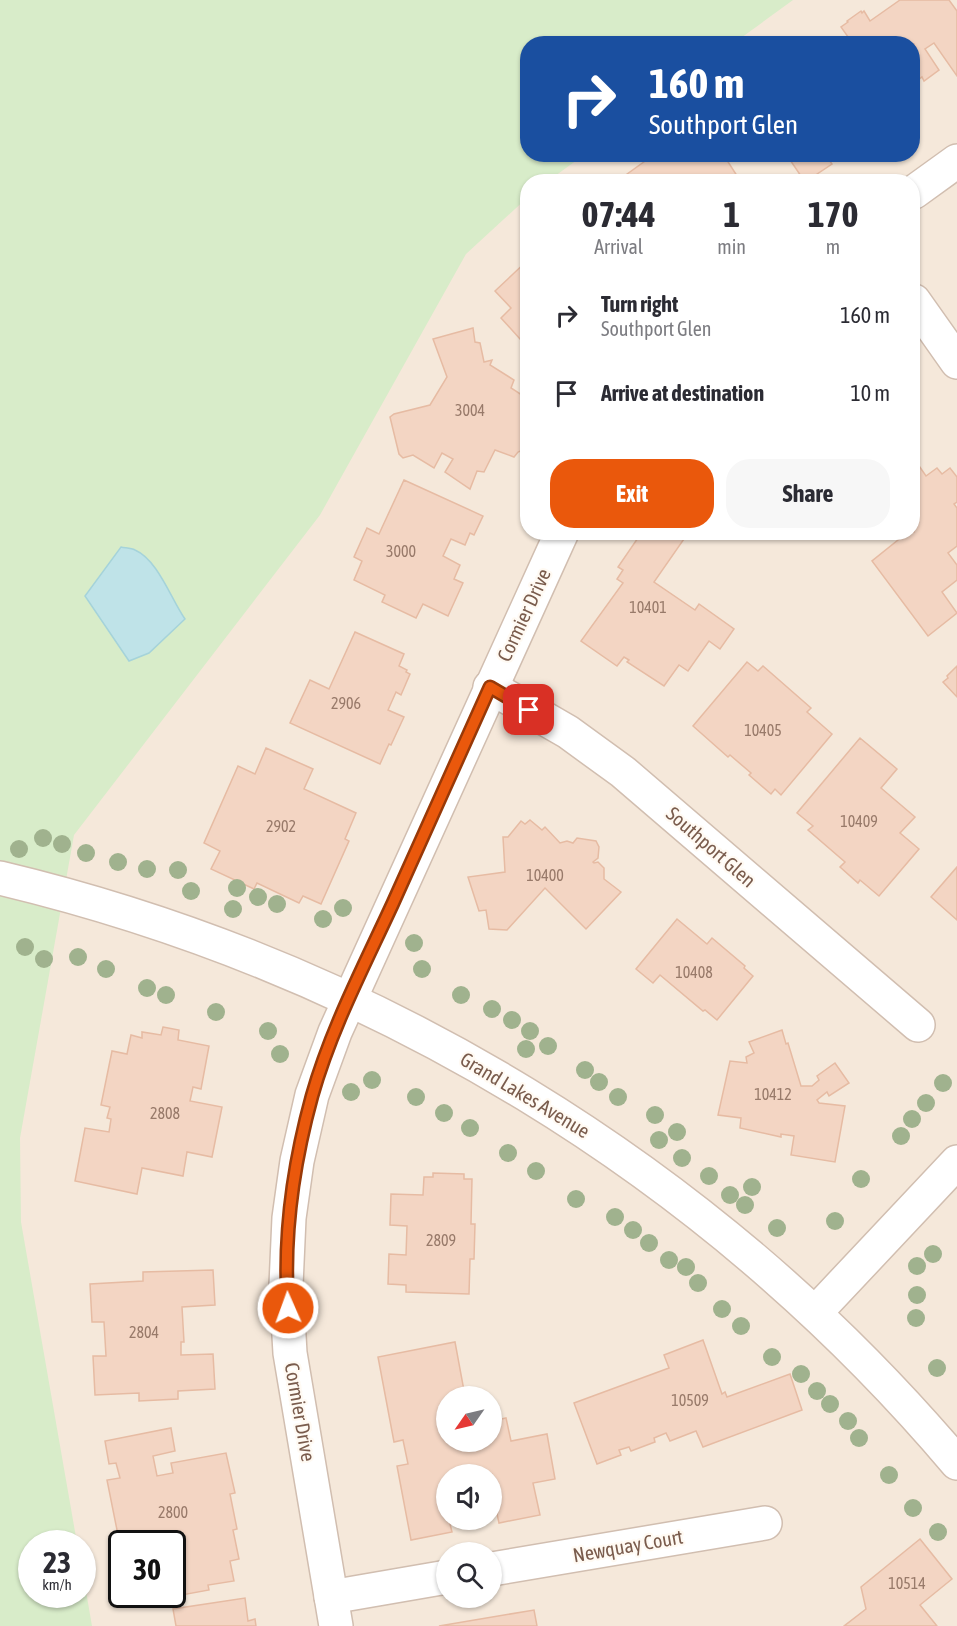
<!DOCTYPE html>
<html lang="en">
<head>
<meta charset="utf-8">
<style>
  :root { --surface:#fff; --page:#f7f7f7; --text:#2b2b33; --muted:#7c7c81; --accent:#ea580c }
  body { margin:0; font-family:"Asap Condensed",sans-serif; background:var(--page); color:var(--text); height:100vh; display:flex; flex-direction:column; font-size:22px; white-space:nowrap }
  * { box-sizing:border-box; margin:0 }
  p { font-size:20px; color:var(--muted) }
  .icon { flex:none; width:33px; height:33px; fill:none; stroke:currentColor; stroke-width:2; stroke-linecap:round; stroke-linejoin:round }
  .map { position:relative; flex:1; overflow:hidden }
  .details { position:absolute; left:520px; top:174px; width:400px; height:366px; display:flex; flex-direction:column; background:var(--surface); border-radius:24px; box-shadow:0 2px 4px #0004 }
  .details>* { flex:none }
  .guide { position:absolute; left:520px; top:36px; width:400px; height:126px; border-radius:24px; box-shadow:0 2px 4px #0004; background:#1a4fa0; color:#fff; overflow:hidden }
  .needle { width:39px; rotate:236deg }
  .controls { position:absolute; left:436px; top:1386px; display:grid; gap:12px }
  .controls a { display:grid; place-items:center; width:66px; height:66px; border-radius:50%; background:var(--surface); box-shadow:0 2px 4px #0004; font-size:30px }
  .speed { position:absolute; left:18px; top:1530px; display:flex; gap:12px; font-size:30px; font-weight:700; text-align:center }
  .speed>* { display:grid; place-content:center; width:78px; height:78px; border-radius:50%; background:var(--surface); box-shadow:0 2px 4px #0004; line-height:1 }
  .speed small { font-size:15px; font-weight:400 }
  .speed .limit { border:3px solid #111; border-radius:9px; background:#fff; color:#111 }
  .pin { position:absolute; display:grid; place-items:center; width:51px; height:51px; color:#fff; margin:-26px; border-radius:12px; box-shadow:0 3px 9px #0006 }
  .me { position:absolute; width:66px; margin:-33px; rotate:358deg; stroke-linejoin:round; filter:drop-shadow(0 0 4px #0008) }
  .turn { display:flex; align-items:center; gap:21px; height:126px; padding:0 30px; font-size:27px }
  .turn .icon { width:78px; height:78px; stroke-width:2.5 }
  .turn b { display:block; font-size:42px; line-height:51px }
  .eta { display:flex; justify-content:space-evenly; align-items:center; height:102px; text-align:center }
  .eta b { font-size:36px; font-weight:700; line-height:42px }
  .action { display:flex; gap:12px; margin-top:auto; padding:12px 30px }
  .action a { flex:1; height:69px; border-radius:24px; background:var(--accent); color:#fff; font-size:24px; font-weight:700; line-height:69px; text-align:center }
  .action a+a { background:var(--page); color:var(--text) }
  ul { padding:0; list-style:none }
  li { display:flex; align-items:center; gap:18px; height:78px; padding:0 30px }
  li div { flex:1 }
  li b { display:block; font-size:22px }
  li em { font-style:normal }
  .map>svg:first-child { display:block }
  .residential { fill:#f5e8da; fill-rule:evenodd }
  .green { fill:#d8ecc9 }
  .water { fill:#bfe3e8; stroke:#a5d3da; stroke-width:1.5 }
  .building { fill:#f3d5c3; stroke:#e6bba3; stroke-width:1.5 }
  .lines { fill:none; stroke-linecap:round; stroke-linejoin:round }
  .minor-casing { stroke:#d1beb0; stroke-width:36 }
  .minor { stroke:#fff; stroke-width:33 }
  .tree { fill:#a0b28e }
  .route-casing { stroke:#983908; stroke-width:15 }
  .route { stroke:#ea580c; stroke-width:10 }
  .labels { text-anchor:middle; stroke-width:4.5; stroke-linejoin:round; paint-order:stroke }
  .number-label { font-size:16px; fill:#987a6a }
  .street-label { font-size:20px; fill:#7a5c4d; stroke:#fffaf3 }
</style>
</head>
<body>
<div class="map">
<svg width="957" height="1626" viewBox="0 0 957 1626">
  <rect width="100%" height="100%" fill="#fdf6ec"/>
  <path class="residential" d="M0 0H957V1626H0ZM528 44H914V154H528ZM528 182H914V532H528ZM447 1396H492V1442H447ZM447 1474H492V1520H447ZM32 1544H82V1594H32ZM122 1544H172V1594H122ZM447 1552H492V1598H447Z"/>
  <path class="green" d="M0 0H793L734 43 528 44V154L584 155 548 181 528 182V197L466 254 320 515 74 835 20 1138 21 1222 77 1543 32 1544V1594H82L83 1574 92 1626H0Z"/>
  <path class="water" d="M121 547C125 548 131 548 135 550 158 560 171 599 185 619L149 653 129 661 85 596Z"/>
  <g class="building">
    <path d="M900 0H949L957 11V76L934 43 925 49 939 70 924 81 922 77 914 83V44H853L841 27 848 22 847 21 861 11 862 13 864 11 870 21Z"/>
    <path d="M655 154H723L741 182H616Z"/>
    <path d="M786 154H825L832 164 805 182Z"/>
    <path d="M528 260V332L520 339 501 318 511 308 495 291Z"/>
    <path d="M473 328 475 342 480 343 484 362 492 360 490 365 514 380 511 388 528 399V448L518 452 514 457 495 450 484 472 477 471 470 489 445 472 453 459 442 453 434 468 413 455 403 458 399 454 390 417 394 414 430 405 447 377 433 339Z"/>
    <path d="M917 463 926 476 937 468 942 474 950 468 957 477V502L954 504 957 508V546L948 553 957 565V580L942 592 957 613 928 636 872 561 908 532H914V465Z"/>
    <path d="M404 480 483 516 474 535 470 533 465 545 451 539 443 556 460 565 454 579 463 583 448 616 423 604 416 618 382 602 385 595 354 580 362 561 354 557 367 528 379 534Z"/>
    <path d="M642 532H674L684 539 654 582 695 610 699 604 734 629 720 649 709 641 688 671 679 665 664 686 627 662 629 660 624 657 617 666 581 641 623 583 617 579 623 570 618 567Z"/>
    <path d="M355 632 404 654 399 666 407 670 406 672 410 674 401 695 396 692 388 710 404 717 391 745 389 744 380 764 290 723 310 680 329 689Z"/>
    <path d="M747 662 758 671 763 666 811 708 807 712 832 734 781 795 775 789 771 794 749 775 751 773 730 755 728 757 693 726Z"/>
    <path d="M957 666V697L943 682 948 678 947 676Z"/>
    <path d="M860 738 897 769 881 788 915 817 900 833 919 849 879 896 860 880 858 883 840 867 845 862 808 830 813 826 797 813Z"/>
    <path d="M266 748 313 769 304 789 356 813 345 839 349 841 321 904 303 896 299 903 257 883 254 889 211 869 220 851 204 843 238 766 255 774Z"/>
    <path d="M530 820 542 830 545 827 560 843 567 841 573 843 577 838 596 841 599 847 598 858 593 862 594 863 598 862 604 868V879L621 892 586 929 545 888 507 930 489 929 486 910 479 911 468 877 505 872 503 837H508L521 821 525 824Z"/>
    <path d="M957 867V920L931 897Z"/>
    <path d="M677 919 707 944 712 938 745 966 744 968 753 976 717 1020 705 1010 703 1011 660 975 653 983 636 969Z"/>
    <path d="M163 1027 179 1030 178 1040 209 1046 201 1089 193 1087 190 1101 222 1107 212 1157 187 1152 183 1176 142 1168 137 1194 75 1181 85 1128 109 1132 111 1119 107 1118 110 1107 101 1105 112 1051 127 1054 131 1035 142 1038V1032L161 1035Z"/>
    <path d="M782 1030 786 1044 788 1043 801 1086H812L819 1080 817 1076 835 1063 849 1083 829 1096 827 1092 817 1100 819 1103 845 1106 835 1162 791 1155 794 1136 781 1134V1137L740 1128 741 1118 718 1115 730 1061 747 1063 746 1057 754 1053 749 1042Z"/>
    <path d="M433 1173 464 1174V1179H472L471 1224H475L474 1259H470L469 1294 406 1292V1285L388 1284 389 1254 406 1255 407 1226 390 1225 391 1194 423 1195 424 1177H433Z"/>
    <path d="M213 1270 215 1305 182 1307 184 1342H181V1355L213 1354 215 1389 178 1391V1399L139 1401V1393L95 1395 93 1356H106L104 1322H92L90 1284 143 1281V1272Z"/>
    <path d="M703 1340 722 1394 725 1392 727 1397 790 1374 802 1410 703 1447 696 1431 670 1441 666 1433 654 1438 655 1442 631 1451 629 1447 619 1450 621 1455 597 1464 574 1403 669 1368 664 1355Z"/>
    <path d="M455 1342 465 1396H447V1442H492V1421L506 1418 511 1441 547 1434 555 1479 533 1483 540 1515 499 1523 492 1491V1474H447V1499L445 1500 447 1520H449L452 1532 411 1540 397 1466 408 1464 403 1440 394 1442 378 1357Z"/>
    <path d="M171 1428 175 1451 153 1456 157 1476 173 1473 171 1463 226 1453 235 1493 230 1494 237 1529 233 1530 239 1559 230 1561 234 1581 208 1585 209 1590 160 1599 159 1595 143 1598 142 1594H172V1544H122V1555L107 1480 120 1478 116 1463 109 1464 105 1441Z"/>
    <path d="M920 1539 952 1579 920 1605 937 1626H844L866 1609 861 1587Z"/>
    <path d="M245 1598 248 1621 255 1619 256 1626H176L173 1609Z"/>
    <path d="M534 1610 537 1626H439Z"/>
  </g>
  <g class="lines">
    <g class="minor-casing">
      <g id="minor">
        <path d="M914 192 957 161"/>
        <path d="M914 301 957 362"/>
        <path d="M490 687 568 732 623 772 918 1025"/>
        <path d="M0 878C373 967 709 1170 957 1463"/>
        <path d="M815 1313 957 1162"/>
        <path d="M492 1569 765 1523"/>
        <path d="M331 1597 447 1577"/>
        <path d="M336 1626 290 1353 286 1285 289 1218 297 1161 312 1095 335 1032 562 532"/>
      </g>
    </g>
    <use href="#minor" class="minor"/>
  </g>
  <g class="tree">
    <circle cx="43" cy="838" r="9"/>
    <circle cx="62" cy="844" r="9"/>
    <circle cx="19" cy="849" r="9"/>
    <circle cx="86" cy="853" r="9"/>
    <circle cx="118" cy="862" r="9"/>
    <circle cx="147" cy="869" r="9"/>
    <circle cx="178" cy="870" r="9"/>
    <circle cx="237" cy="888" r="9"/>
    <circle cx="191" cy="891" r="9"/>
    <circle cx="258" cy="897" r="9"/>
    <circle cx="277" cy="904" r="9"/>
    <circle cx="343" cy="908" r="9"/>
    <circle cx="233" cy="909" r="9"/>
    <circle cx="323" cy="919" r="9"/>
    <circle cx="414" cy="943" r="9"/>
    <circle cx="25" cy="947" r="9"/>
    <circle cx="78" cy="957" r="9"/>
    <circle cx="44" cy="959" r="9"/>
    <circle cx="106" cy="969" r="9"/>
    <circle cx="422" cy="969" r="9"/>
    <circle cx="147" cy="988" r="9"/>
    <circle cx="166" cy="995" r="9"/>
    <circle cx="461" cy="995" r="9"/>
    <circle cx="492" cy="1009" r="9"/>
    <circle cx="216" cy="1012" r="9"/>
    <circle cx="512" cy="1020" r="9"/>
    <circle cx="268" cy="1031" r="9"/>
    <circle cx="530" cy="1031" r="9"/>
    <circle cx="548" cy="1046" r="9"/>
    <circle cx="526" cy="1049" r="9"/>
    <circle cx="280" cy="1054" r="9"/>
    <circle cx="585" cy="1070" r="9"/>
    <circle cx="372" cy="1080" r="9"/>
    <circle cx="599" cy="1082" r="9"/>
    <circle cx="943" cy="1083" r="9"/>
    <circle cx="351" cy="1092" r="9"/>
    <circle cx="416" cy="1097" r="9"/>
    <circle cx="618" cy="1097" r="9"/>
    <circle cx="926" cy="1103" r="9"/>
    <circle cx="444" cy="1113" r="9"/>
    <circle cx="655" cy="1115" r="9"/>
    <circle cx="912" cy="1119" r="9"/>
    <circle cx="470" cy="1128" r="9"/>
    <circle cx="677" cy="1132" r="9"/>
    <circle cx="901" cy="1136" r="9"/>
    <circle cx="659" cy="1140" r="9"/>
    <circle cx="508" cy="1153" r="9"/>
    <circle cx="682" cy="1158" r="9"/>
    <circle cx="536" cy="1171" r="9"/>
    <circle cx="709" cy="1176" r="9"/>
    <circle cx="861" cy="1179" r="9"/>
    <circle cx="752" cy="1187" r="9"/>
    <circle cx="730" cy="1195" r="9"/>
    <circle cx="576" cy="1199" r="9"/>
    <circle cx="745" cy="1205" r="9"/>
    <circle cx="615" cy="1217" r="9"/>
    <circle cx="835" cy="1221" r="9"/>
    <circle cx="777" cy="1228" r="9"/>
    <circle cx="633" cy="1230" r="9"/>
    <circle cx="649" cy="1243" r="9"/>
    <circle cx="933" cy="1254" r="9"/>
    <circle cx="669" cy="1260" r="9"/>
    <circle cx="917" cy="1266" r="9"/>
    <circle cx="686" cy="1267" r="9"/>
    <circle cx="698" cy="1283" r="9"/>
    <circle cx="917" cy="1295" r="9"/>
    <circle cx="722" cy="1309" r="9"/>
    <circle cx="916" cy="1318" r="9"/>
    <circle cx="741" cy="1326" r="9"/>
    <circle cx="772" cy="1357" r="9"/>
    <circle cx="937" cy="1368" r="9"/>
    <circle cx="801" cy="1374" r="9"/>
    <circle cx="817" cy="1391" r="9"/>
    <circle cx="830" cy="1404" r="9"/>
    <circle cx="848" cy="1421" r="9"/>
    <circle cx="859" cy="1438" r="9"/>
    <circle cx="889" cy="1475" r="9"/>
    <circle cx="913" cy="1508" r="9"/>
    <circle cx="938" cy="1532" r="9"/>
  </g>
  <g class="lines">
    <g class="route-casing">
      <path id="route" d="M288 1308C283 1237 293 1165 312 1096 331 1029 364 966 393 903 425 831 458 759 490 687L529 710"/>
    </g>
    <use href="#route" class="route"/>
  </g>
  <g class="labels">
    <g class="number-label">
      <text x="470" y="416">3004</text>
      <text x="401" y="557">3000</text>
      <text x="648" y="613">10401</text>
      <text x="346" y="709">2906</text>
      <text x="763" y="736">10405</text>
      <text x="859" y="827">10409</text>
      <text x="281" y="832">2902</text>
      <text x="545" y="881">10400</text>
      <text x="694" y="978">10408</text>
      <text x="773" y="1100">10412</text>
      <text x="165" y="1119">2808</text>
      <text x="441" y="1246">2809</text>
      <text x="144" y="1338">2804</text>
      <text x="690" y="1406">10509</text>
      <text x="173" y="1518">2800</text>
      <text x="907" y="1589">10514</text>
    </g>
    <g class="street-label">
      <text transform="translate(524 615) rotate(-65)" y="7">Cormier Drive</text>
      <text transform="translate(711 847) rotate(41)" y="7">Southport Glen</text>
      <text transform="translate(525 1095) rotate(31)" y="7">Grand Lakes Avenue</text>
      <text transform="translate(300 1412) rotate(80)" y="7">Cormier Drive</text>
      <text transform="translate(628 1546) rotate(-10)" y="7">Newquay Court</text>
    </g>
  </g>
</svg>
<div class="controls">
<a><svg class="needle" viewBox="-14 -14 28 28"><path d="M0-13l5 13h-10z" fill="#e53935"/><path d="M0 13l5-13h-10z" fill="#7c7c81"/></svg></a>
<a><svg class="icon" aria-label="sound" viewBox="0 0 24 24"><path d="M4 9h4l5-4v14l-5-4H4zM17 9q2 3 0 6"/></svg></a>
<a><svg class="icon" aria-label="search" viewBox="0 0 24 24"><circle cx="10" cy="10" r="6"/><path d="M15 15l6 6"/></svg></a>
</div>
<div class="speed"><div>23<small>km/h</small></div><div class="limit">30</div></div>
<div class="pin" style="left:529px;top:710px;background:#d93025"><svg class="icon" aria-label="arrive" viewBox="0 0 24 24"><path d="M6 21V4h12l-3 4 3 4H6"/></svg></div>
<svg class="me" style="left:288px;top:1308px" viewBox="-20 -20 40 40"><circle r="17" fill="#ea580c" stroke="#fff" stroke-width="3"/><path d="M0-11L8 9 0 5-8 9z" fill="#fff"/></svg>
<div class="guide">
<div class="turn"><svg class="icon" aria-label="right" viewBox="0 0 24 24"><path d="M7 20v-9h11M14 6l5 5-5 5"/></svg><div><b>160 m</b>Southport Glen</div></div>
</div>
<section class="details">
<div class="eta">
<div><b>07:44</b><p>Arrival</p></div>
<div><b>1</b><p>min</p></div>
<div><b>170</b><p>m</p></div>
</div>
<ul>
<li><svg class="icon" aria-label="right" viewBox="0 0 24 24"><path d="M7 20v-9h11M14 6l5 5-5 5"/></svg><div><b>Turn right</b><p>Southport Glen</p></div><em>160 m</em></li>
<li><svg class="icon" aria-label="arrive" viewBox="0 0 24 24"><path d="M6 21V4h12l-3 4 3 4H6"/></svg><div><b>Arrive at destination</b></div><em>10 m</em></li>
</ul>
<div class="action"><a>Exit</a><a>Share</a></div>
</section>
</div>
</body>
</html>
